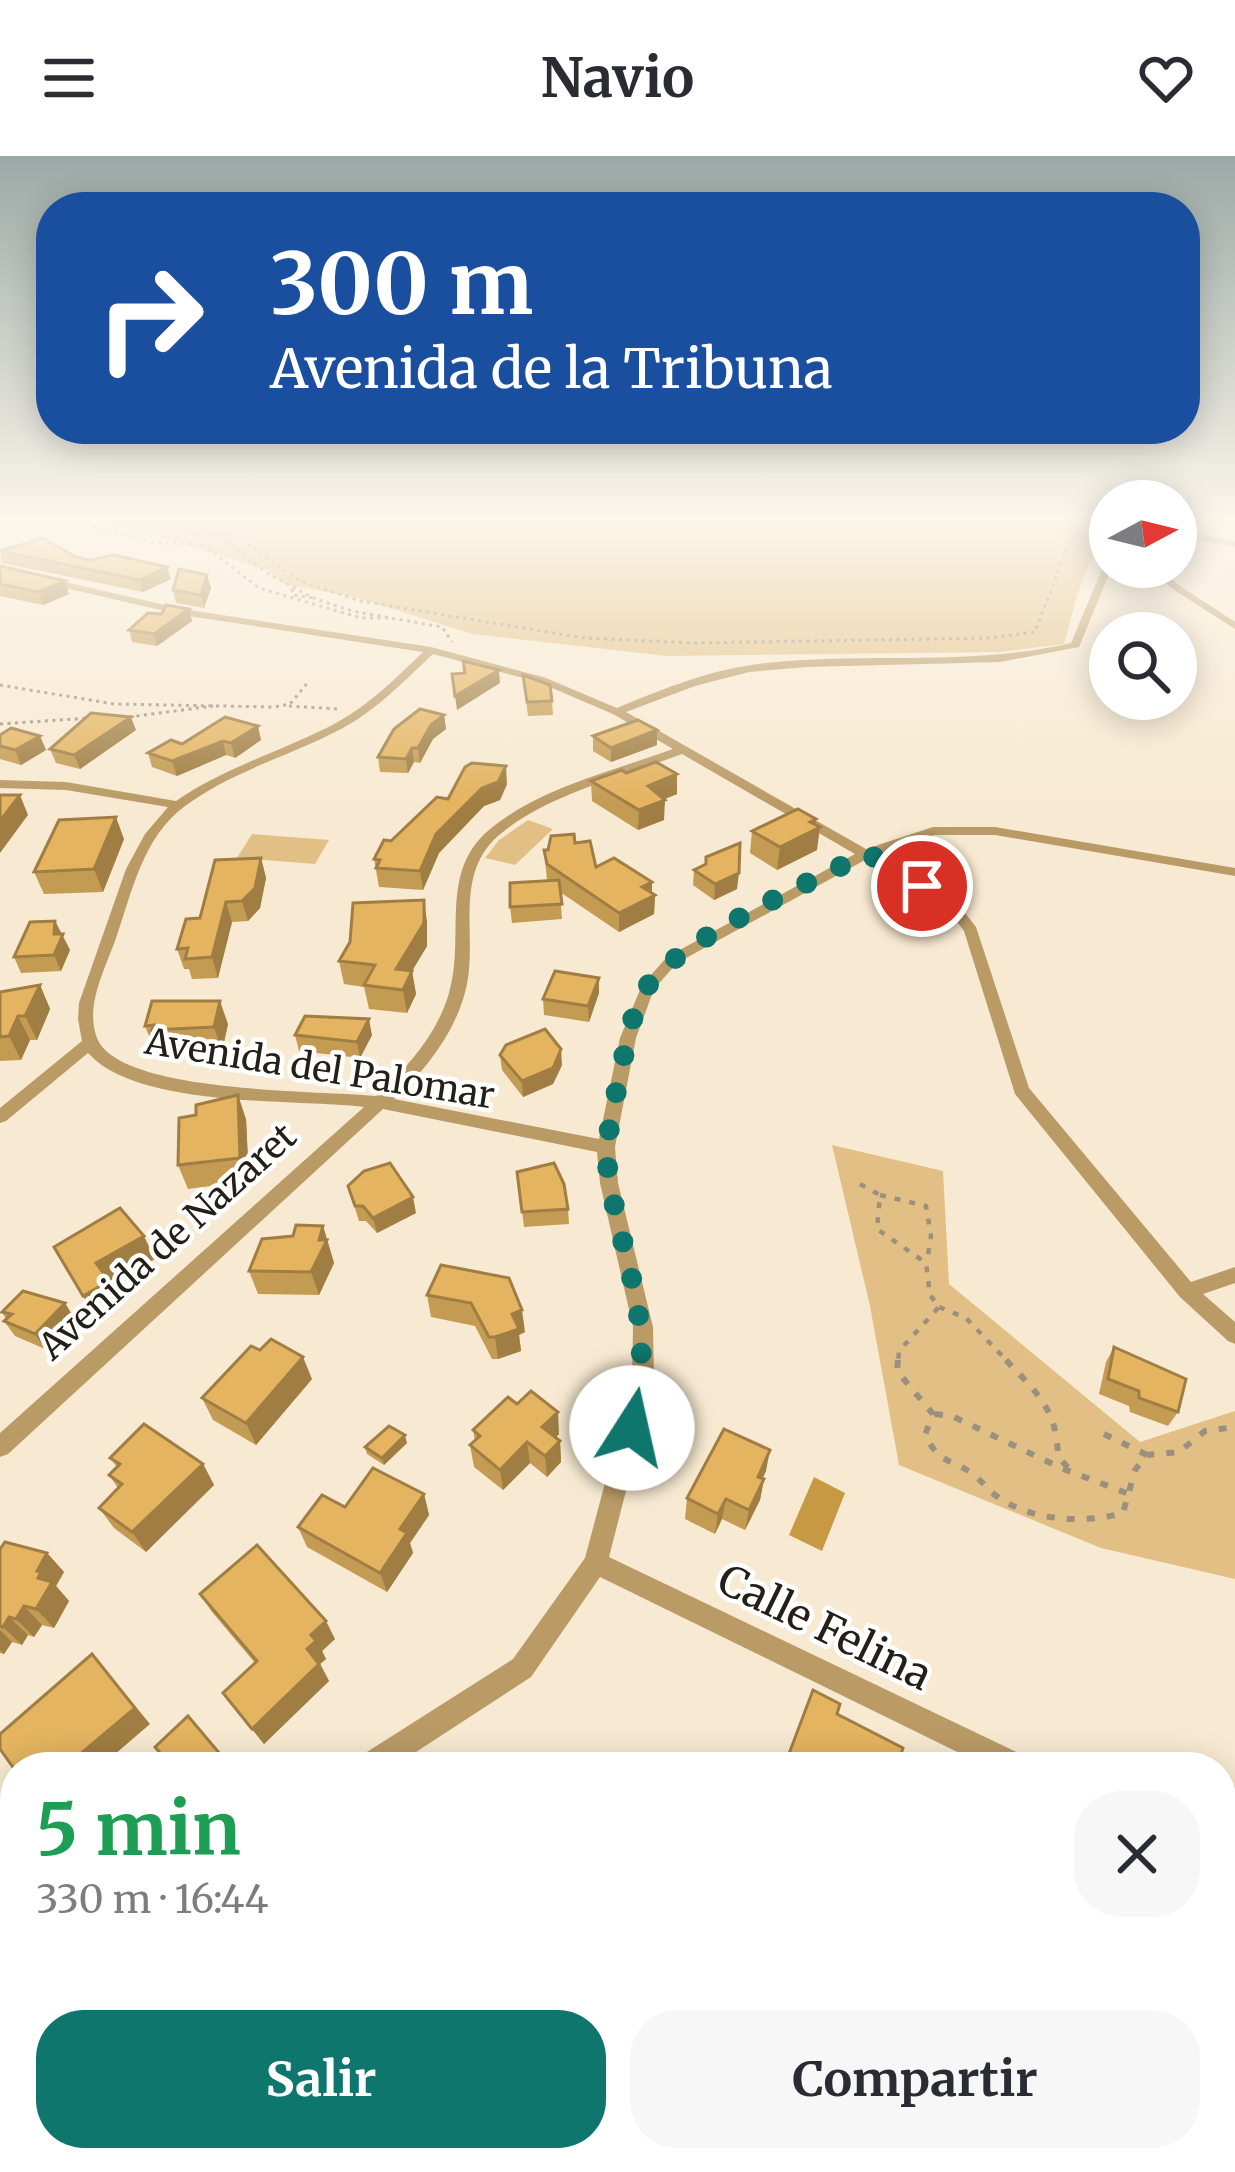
<!DOCTYPE html>
<html lang="es">
<head>
<meta charset="utf-8">
<style>
  :root { --surface:#fff; --page:#f7f7f7; --text:#2b2b33; --muted:#7c7c81; --accent:#0f766e }
  body { margin:0; font-family:Merriweather,serif; background:var(--page); color:var(--text); height:100vh; display:flex; flex-direction:column; font-size:45px; white-space:nowrap }
  * { box-sizing:border-box; margin:0 }
  p { font-size:39px; color:var(--muted) }
  .icon { flex:none; width:66px; height:66px; fill:none; stroke:currentColor; stroke-width:2; stroke-linecap:round; stroke-linejoin:round }
  .map { position:relative; flex:1; overflow:hidden }
  .drawer { position:absolute; left:0px; top:1596px; width:1236px; height:420px; display:flex; flex-direction:column; background:var(--surface); border-radius:48px 48px 0 0; box-shadow:0 6px 30px #0003 }
  .drawer>* { flex:none }
  .hud { position:absolute; left:36px; top:36px; width:1164px; height:252px; border-radius:48px; box-shadow:0 6px 30px #0003; background:#1a4fa0; color:#fff; overflow:hidden }
  .needle { width:78px; rotate:83deg }
  .buttons { position:absolute; left:1089px; top:324px; display:grid; gap:24px }
  .buttons a { display:grid; place-items:center; width:108px; height:108px; border-radius:50%; background:var(--surface); box-shadow:0 6px 30px #0003; font-size:60px }
  .pin { position:absolute; display:grid; place-items:center; width:102px; height:102px; color:#fff; margin:-51px; border:6px solid #fff; border-radius:50%; box-shadow:0 3px 12px #0007 }
  .me { position:absolute; width:132px; margin:-66px; rotate:10deg; stroke-linejoin:round; filter:drop-shadow(0 0 9px #0008) }
  .turn { display:flex; align-items:center; gap:42px; height:252px; padding:0 36px; font-size:54px }
  .turn .icon { width:156px; height:156px; stroke-width:2.5 }
  .turn b { display:block; font-size:84px; line-height:102px }
  .round { display:grid; place-items:center; flex:none; width:126px; height:126px; border-radius:48px; background:var(--page) }
  .overview { display:flex; align-items:center; justify-content:space-between; height:204px; padding:0 36px }
  h1 { font-size:72px; font-weight:700; line-height:90px; color:#1e9e55 }
  .button { display:flex; gap:24px; margin-top:auto; padding:24px 36px }
  .button a { flex:1; height:138px; border-radius:48px; background:var(--accent); color:#fff; font-size:48px; font-weight:700; line-height:138px; text-align:center }
  .button a+a { background:var(--page); color:var(--text) }
  header { display:flex; justify-content:space-between; align-items:center; height:156px; padding:0 36px; background:var(--surface); font-size:54px; font-weight:700 }
  .map>svg:first-child { display:block }
  .green { fill:#e2bf84 }
  .water { fill:#c79943 }
  .lines { fill:none; stroke-linecap:round; stroke-linejoin:round }
  .path-far3 { stroke:#9a907f; stroke-width:3; stroke-dasharray:3 4.5; stroke-linecap:butt }
  .path-far2 { stroke:#9a907f; stroke-width:4.5; stroke-dasharray:6 9; stroke-linecap:butt }
  .path-far1 { stroke:#9a907f; stroke-width:6; stroke-dasharray:8 12; stroke-linecap:butt }
  .path { stroke:#9a907f; stroke-width:8; stroke-dasharray:10 15; stroke-linecap:butt }
  .street { fill:#ba9b66; fill-rule:evenodd }
  .wall { fill:#c49b53 }
  .shaded-wall { fill:#a07e43 }
  .building { fill:#e4b460; stroke:#a07e43; stroke-width:3 }
  .route { stroke:#0f766e; stroke-width:21; stroke-dasharray:0 37.8 }
  .labels { text-anchor:middle; stroke-width:9; stroke-linejoin:round; paint-order:stroke }
  .street-label { font-size:36px; fill:#252017; stroke:#fff }
  .near-street-label { font-size:42px; fill:#252017; stroke:#fff }
</style>
</head>
<body>
<header><svg class="icon" aria-label="menu" viewBox="0 0 24 24"><path d="M4 6h16M4 12h16M4 18h16"/></svg>Navio<svg class="icon" aria-label="heart" viewBox="0 0 24 24"><path d="M12 20l-8-8c-3-5 5-10 8-4 3-6 11-1 8 4z"/></svg></header>
<div class="map">
<svg width="1235" height="2016" viewBox="0 0 1235 2016">
  <rect width="100%" height="100%" fill="#f8ead2"/>
  <g class="green">
    <path d="M67 365H1110V381C1082 400 1074 457 1064 488L1000 496 667 500 472 478 358 442 284 428 267 414 135 373Z"/>
    <path d="M528 664 553 673 515 709 485 702 499 684Z"/>
    <path d="M252 678 329 684 315 708 237 702Z"/>
    <path d="M832 989 943 1015 949 1128 1140 1286 1235 1255V1423L1101 1392 899 1309 870 1150Z"/>
    <path d="M1235 1889V2016H500L483 2001H1221V1895Z"/>
  </g>
  <path class="water" d="M814 1321 845 1337 822 1395 789 1379Z"/>
  <g class="lines">
    <g class="path-far3">
      <path d="M71 365 150 386 203 389"/>
      <path d="M130 365 161 367"/>
      <path d="M160 365 228 387 267 417 313 442 352 455 442 471 452 486"/>
      <path d="M184 365 244 385 300 425 360 445 584 482 694 487 990 482 1035 476 1070 385 1101 365"/>
      <path d="M202 380 203 389 259 432 361 462H390"/>
      <path d="M292 433 293 439 313 442"/>
      <path d="M0 529 114 548 274 551 290 548 309 525"/>
      <path d="M289 550 338 553"/>
      <path d="M129 561 213 550"/>
      <path d="M0 568 88 562"/>
    </g>
    <g class="path-far2">
      <path d="M860 1028 880 1039 877 1073 926 1107 930 1139 939 1151 899 1195 898 1207"/>
      <path d="M880 1039 926 1050 931 1080 927 1105"/>
      <path d="M939 1151 966 1162 1009 1207"/>
    </g>
    <g class="path-far1">
      <path d="M898 1204 897 1215 933 1258 925 1279C941 1310 950 1301 974 1319 982 1325 987 1333 995 1339 1029 1365 1084 1368 1123 1357L1135 1314 1147 1299 1179 1296 1205 1275 1235 1271"/>
      <path d="M1006 1204C1038 1238 1057 1253 1058 1301L1073 1317"/>
      <path d="M935 1258 952 1260 1061 1312 1129 1338"/>
      <path d="M1104 1278 1147 1299"/>
    </g>
    <g class="path">
      <path d="M1221 1974 1235 1976"/>
      <path d="M784 2016 786 2001"/>
    </g>
    <g class="street">
      <path d="M1176 374 1235 385V391L1176 380Z"/>
      <path d="M1110 403V411H1112L1079 491 1000 506 806 511 749 516 695 530 626 556 866 693 933 671H995L1235 712V720L995 679H934L875 699 955 744 976 771 1029 932 1191 1126 1235 1111V1127L1203 1138 1235 1166V1188L1228 1185 1180 1141 1015 938 964 775 945 750 865 704 677 807 654 833 636 882 615 991 618 1027 653 1171 654 1226 609 1401 1027 1601 1030 1611H988L600 1421 531 1521 393 1611H356L359 1601 513 1503 585 1402 632 1226 633 1171 600 1027 597 996 383 953 8 1298 0 1301V1277L364 951C293 943 137 952 88 897L6 965 0 967V952L82 885 78 863 79 847 126 713 145 678 168 651 66 634 0 632V624L66 626 176 645C225 611 283 595 336 567 369 549 396 522 423 496L182 459 0 417V411L182 453 431 491 546 522 617 552C665 532 715 512 767 507 869 496 970 511 1071 487L1105 406ZM433 498 538 526 613 558 673 593C613 615 539 632 489 674 438 717 466 781 449 837 437 879 407 912 376 940 320 934 119 938 97 882 85 851 104 815 115 785 132 737 142 682 185 650 232 615 290 600 341 573 377 554 404 525 433 498ZM682 598 855 698 667 801 642 829 620 882 599 983 394 943C427 913 458 873 467 828 477 778 454 719 498 680 545 639 624 620 682 598Z"/>
      <path d="M1150 411H1160L1177 428 1235 466V473L1171 432Z"/>
      <path d="M1221 1696 1235 1702V1731L1221 1725Z"/>
      <path d="M0 1736C21 1745 15 1767 15 1787 0 1778 0 1757 0 1736Z"/>
      <path d="M15 1884V1925L0 1935V1894Z"/>
      <path d="M404 2001H446L455 2016H413Z"/>
    </g>
  </g>
  <g class="wall">
    <path d="M0 394 167 411 171 423 143 436 2 407Z"/>
    <path d="M0 410 69 438 43 449 0 440Z"/>
    <path d="M207 419 211 432 204 452 176 447 173 434Z"/>
    <path d="M189 453 192 465 157 490 132 486 129 474 162 458Z"/>
    <path d="M523 519 552 545 553 559 528 560Z"/>
    <path d="M444 559 446 573 433 583 420 607 414 606 408 617 380 616 378 601Z"/>
    <path d="M225 561 261 584 235 602 226 599 177 620 152 611 148 597 182 588Z"/>
    <path d="M136 574 80 613 56 607 50 593Z"/>
    <path d="M0 579 40 580 46 594 21 609 0 603Z"/>
    <path d="M593 580 657 589 611 606 593 595Z"/>
    <path d="M626 617 677 618V638L664 643V664L638 674 592 645 591 625Z"/>
    <path d="M507 628 500 644 484 650 439 697 423 734 379 731 374 703 391 685 448 643Z"/>
    <path d="M816 663 817 694 777 714 750 697 752 675Z"/>
    <path d="M124 683 103 736 44 738 34 716Z"/>
    <path d="M544 694 596 711 652 737 655 739 654 758 619 776 560 736 562 763 512 767 510 751 547 724Z"/>
    <path d="M261 702 266 722 260 752 248 765 232 766 218 822 192 823 189 813H184L177 793 200 762Z"/>
    <path d="M706 708 737 733 714 744 693 729 694 714Z"/>
    <path d="M424 744 427 767V790L412 815 416 838 407 857 369 853 364 831 344 828 339 805Z"/>
    <path d="M55 765 70 794 61 815 21 817 14 801Z"/>
    <path d="M40 829 50 853 37 884H30L21 904 0 905V836Z"/>
    <path d="M599 837 589 866 544 859 543 843Z"/>
    <path d="M228 868 222 895 161 898 159 893H154L145 870Z"/>
    <path d="M295 879H372L360 902 299 895Z"/>
    <path d="M500 899 562 909 553 928 523 941 502 914Z"/>
    <path d="M246 963 249 1025 188 1033 178 1009Z"/>
    <path d="M517 1016 568 1053 569 1068 524 1071Z"/>
    <path d="M348 1030 416 1057 377 1077 366 1065H359Z"/>
    <path d="M323 1070 334 1107 319 1139 258 1138 249 1115 293 1080Z"/>
    <path d="M441 1109 525 1176 519 1179 521 1195 498 1203H492L475 1170 431 1161 427 1139Z"/>
    <path d="M65 1147 74 1162 45 1193 15 1180 4 1165 6 1163 2 1156Z"/>
    <path d="M1114 1191 1178 1256 1168 1270 1130 1256 1129 1250 1099 1238 1106 1206Z"/>
    <path d="M312 1223 256 1289 213 1264 202 1242Z"/>
    <path d="M473 1274 559 1278 555 1282 560 1285 561 1306 547 1321 530 1307 503 1334 474 1311 470 1289 475 1285Z"/>
    <path d="M407 1287 384 1309 367 1298 365 1291Z"/>
    <path d="M110 1302 203 1308 214 1329 146 1396 114 1372 99 1352 118 1332 109 1319 117 1311Z"/>
    <path d="M766 1315 762 1322 764 1323 760 1344 745 1374 722 1363 715 1378 685 1363 687 1342Z"/>
    <path d="M424 1338 429 1359 410 1387 413 1397 387 1436 307 1391 298 1371 345 1351Z"/>
    <path d="M0 1393 47 1397 64 1416 56 1430 69 1445 54 1472 42 1469 34 1481 28 1479 22 1489 12 1486 4 1498 0 1497Z"/>
    <path d="M200 1438 335 1483 322 1495 326 1503 320 1508 329 1525 264 1588 223 1537 255 1507 212 1456Z"/>
  </g>
  <g class="shaded-wall">
    <path d="M167 411 171 423 143 436 140 424Z"/>
    <path d="M207 419 211 432 204 452 201 439Z"/>
    <path d="M65 425 69 438 43 449 39 436Z"/>
    <path d="M189 453 192 465 157 490 154 478Z"/>
    <path d="M499 514 500 527 457 554 455 540Z"/>
    <path d="M444 559 446 573 433 583 420 607 418 592 431 569Z"/>
    <path d="M131 561 136 574 80 613 74 599Z"/>
    <path d="M258 570 261 584 235 602 231 587Z"/>
    <path d="M657 574V589L611 606V592Z"/>
    <path d="M40 580 46 594 21 609 15 594Z"/>
    <path d="M223 585 226 599 177 620 172 605Z"/>
    <path d="M412 592 414 606 408 617 406 603Z"/>
    <path d="M506 610 507 628 500 644 484 650 439 697 423 734 420 715 436 678Z"/>
    <path d="M677 618V638L648 650V630Z"/>
    <path d="M20 639 28 659 0 697V665Z"/>
    <path d="M665 644 664 664 638 674 639 654Z"/>
    <path d="M116 661 124 683 103 736 94 713Z"/>
    <path d="M816 663 815 674 820 671 817 694 777 714 780 691Z"/>
    <path d="M261 702 266 722 260 752 248 765 242 745Z"/>
    <path d="M739 717 737 733 714 744 715 728Z"/>
    <path d="M652 726V740L655 739 654 758 619 776V757L642 731Z"/>
    <path d="M424 744 427 767V790L412 815 416 838 407 857 403 834 410 819 400 836 396 813Z"/>
    <path d="M226 746 232 766 218 822 212 801Z"/>
    <path d="M55 765 70 794 61 815 54 799Z"/>
    <path d="M599 822V837L589 866 588 850Z"/>
    <path d="M40 829 50 853 37 884 25 860Z"/>
    <path d="M220 845 228 868 222 895 214 871Z"/>
    <path d="M18 860 30 884 21 904 9 880Z"/>
    <path d="M369 863 372 879 360 902 357 886Z"/>
    <path d="M561 893 562 909 553 928 523 941 522 925Z"/>
    <path d="M238 939 246 963 249 1025 240 1002Z"/>
    <path d="M413 1041 416 1057 377 1077 373 1062Z"/>
    <path d="M323 1070 334 1107 319 1139 311 1116Z"/>
    <path d="M144 1080 155 1103 111 1128 122 1147 96 1163 83 1140 96 1107Z"/>
    <path d="M65 1147 74 1162 45 1193 35 1178Z"/>
    <path d="M522 1154 525 1176 519 1179 521 1195 498 1203 495 1181 512 1158Z"/>
    <path d="M303 1201 312 1223 256 1289 246 1267Z"/>
    <path d="M558 1256 559 1278 544 1293 542 1271Z"/>
    <path d="M405 1279 407 1287 384 1309 382 1302Z"/>
    <path d="M560 1285 561 1306 547 1321 545 1300Z"/>
    <path d="M527 1286 530 1307 503 1334 500 1314Z"/>
    <path d="M770 1294 766 1315 754 1341 758 1321Z"/>
    <path d="M203 1308 214 1329 146 1396 132 1376Z"/>
    <path d="M764 1323 760 1344 745 1374 749 1354Z"/>
    <path d="M424 1338 429 1359 410 1387 413 1397 387 1436 380 1417 400 1373Z"/>
    <path d="M726 1343 722 1363 715 1378 718 1358Z"/>
    <path d="M47 1397 64 1416 56 1430 69 1445 54 1472 36 1453 38 1422 37 1415Z"/>
    <path d="M24 1450 42 1469 34 1481 16 1463Z"/>
    <path d="M9 1461 28 1479 22 1489 3 1471Z"/>
    <path d="M326 1465 335 1483 322 1495 326 1503 320 1508 329 1525 264 1588 252 1573 307 1493 311 1479Z"/>
    <path d="M0 1474 12 1486 4 1498 0 1494Z"/>
    <path d="M92 1498 150 1568 100 1611H65Z"/>
    <path d="M284 2001H299L289 2016H274Z"/>
  </g>
  <g class="building">
    <path d="M43 382 76 401 90 404 114 399 167 411 140 424 0 395Z"/>
    <path d="M0 410 65 425 39 436 0 428Z"/>
    <path d="M179 413 207 419 201 439 173 434Z"/>
    <path d="M166 449 189 453 154 478 129 474 148 457 162 458Z"/>
    <path d="M463 505 499 514 455 540 452 518 465 517Z"/>
    <path d="M523 519 550 529 552 545 527 546Z"/>
    <path d="M420 553 444 559 431 569 418 592H412L406 603 378 601 394 573Z"/>
    <path d="M91 557 131 561 74 599 50 593Z"/>
    <path d="M225 561 258 570 231 587 223 585 172 605 148 597 171 584 182 588Z"/>
    <path d="M638 564 657 574 611 592 593 580Z"/>
    <path d="M11 572 40 580 15 594 0 590V579Z"/>
    <path d="M656 606 677 618 648 630 665 644 639 654 591 625 622 614 626 617Z"/>
    <path d="M472 607 506 610 498 626 482 632 436 678 420 715 376 712 380 704 374 703 384 684 391 685 437 641 448 643 465 611Z"/>
    <path d="M0 639H20L0 665Z"/>
    <path d="M798 653 816 663 810 666 820 671 780 691 752 675Z"/>
    <path d="M116 661 94 713 34 716 59 664Z"/>
    <path d="M574 678 575 687 590 685 596 711 614 702 652 726 642 731 655 739 619 757 547 708 544 694H548L551 680Z"/>
    <path d="M740 687 739 717 715 728 694 714 706 708V701Z"/>
    <path d="M261 702 255 732 242 745 226 746 212 801 185 803 188 792 177 793 186 763 200 762 215 704Z"/>
    <path d="M559 724 562 748 510 751V727Z"/>
    <path d="M424 744V767L396 813 412 815 403 834 364 829 375 809 339 805 350 786 353 747Z"/>
    <path d="M55 765 54 778H63L54 799 14 801 30 766Z"/>
    <path d="M555 815 599 822 588 850 543 843Z"/>
    <path d="M40 829 25 860H18L9 880 0 881V836Z"/>
    <path d="M152 845H220L214 871 152 874 154 869 145 870Z"/>
    <path d="M305 860 369 863 357 886 295 879Z"/>
    <path d="M545 873 561 893 553 912 522 925 500 899 506 889Z"/>
    <path d="M238 939 240 1002 178 1009 179 962 196 959V949Z"/>
    <path d="M390 1007 413 1041 373 1062 363 1050H355L348 1030 364 1015Z"/>
    <path d="M554 1007 564 1028 568 1053 522 1056 517 1016Z"/>
    <path d="M120 1052 144 1080 96 1107 109 1125 83 1140 54 1091Z"/>
    <path d="M296 1069 323 1070 319 1084H327L311 1116 249 1115 262 1083 293 1080Z"/>
    <path d="M441 1109 509 1122 522 1154 512 1158 519 1173 495 1181H489L471 1147 427 1139Z"/>
    <path d="M23 1135 65 1147 35 1178 4 1165 12 1158 2 1156Z"/>
    <path d="M271 1183 303 1201 246 1267 202 1242 251 1190 260 1194Z"/>
    <path d="M1114 1191 1186 1223 1178 1256 1139 1242V1235L1108 1223Z"/>
    <path d="M531 1235 558 1256 542 1271 560 1285 545 1300 527 1286 500 1314 470 1289 480 1280 473 1274 508 1241 517 1248Z"/>
    <path d="M144 1268 203 1308 132 1376 99 1352 122 1328 109 1319 120 1308 110 1302Z"/>
    <path d="M389 1270 405 1279 382 1302 365 1291Z"/>
    <path d="M724 1273 770 1294 758 1321 764 1323 749 1354 726 1343 718 1358 687 1342Z"/>
    <path d="M373 1312 424 1338 400 1373 407 1377 380 1417 298 1371 322 1339 345 1351Z"/>
    <path d="M5 1386 47 1397 37 1415 41 1416 38 1422 52 1426 36 1453 24 1450 16 1463 9 1461 3 1471 0 1470V1393Z"/>
    <path d="M257 1389 326 1465 311 1479 316 1485 307 1493 319 1508 252 1573 223 1537 257 1505 200 1438Z"/>
    <path d="M92 1498 135 1552 65 1611H15V1614L0 1593V1578Z"/>
    <path d="M813 1534 840 1548 837 1558 903 1592 897 1611H784Z"/>
    <path d="M188 1560 231 1611H172L155 1591Z"/>
    <path d="M144 2001H284L274 2016H149L140 2006Z"/>
  </g>
  <linearGradient id="sky" x2="0" y2="1"><stop stop-color="#9ba9a6"/><stop offset="0.56" stop-color="#fcf6eb"/><stop offset="1" stop-color="#fcf6eb" stop-opacity="0"/></linearGradient>
  <rect width="1235" height="647" fill="url(#sky)"/>
  <g class="lines">
    <path class="route" d="M632 1272C656 1171 628 1123 610 1028 603 994 611 961 618 928 625 897 630 857 647 831 677 784 814 725 867 697L922 730"/>
  </g>
  <g class="labels">
    <g class="street-label">
      <text transform="translate(320 912) rotate(9)" y="13">Avenida del Palomar</text>
      <text transform="translate(167 1085) rotate(-42)" y="13">Avenida de Nazaret</text>
    </g>
    <g class="near-street-label">
      <text transform="translate(825 1471) rotate(26)" y="15">Calle Felina</text>
    </g>
  </g>
</svg>
<div class="buttons">
<a><svg class="needle" viewBox="-14 -14 28 28"><path d="M0-13l5 13h-10z" fill="#e53935"/><path d="M0 13l5-13h-10z" fill="#7c7c81"/></svg></a>
<a><svg class="icon" aria-label="search" viewBox="0 0 24 24"><circle cx="10" cy="10" r="6"/><path d="M15 15l6 6"/></svg></a>
</div>
<div class="pin" style="left:922px;top:730px;background:#d93025"><svg class="icon" aria-label="arrive" viewBox="0 0 24 24"><path d="M6 21V4h12l-3 4 3 4H6"/></svg></div>
<svg class="me" style="left:632px;top:1272px" viewBox="-20 -20 40 40"><circle r="19" fill="#fff"/><path d="M0-13L10 11 0 6-10 11z" fill="#0f766e"/></svg>
<div class="hud">
<div class="turn"><svg class="icon" aria-label="right" viewBox="0 0 24 24"><path d="M7 20v-9h11M14 6l5 5-5 5"/></svg><div><b>300 m</b>Avenida de la Tribuna</div></div>
</div>
<section class="drawer">
<div class="overview"><div><h1>5 min</h1><p>330 m · 16:44</p></div><a class="round"><svg class="icon" aria-label="close" viewBox="0 0 24 24"><path d="M6 6l12 12M18 6L6 18"/></svg></a></div>
<div class="button"><a>Salir</a><a>Compartir</a></div>
</section>
</div>
</body>
</html>
